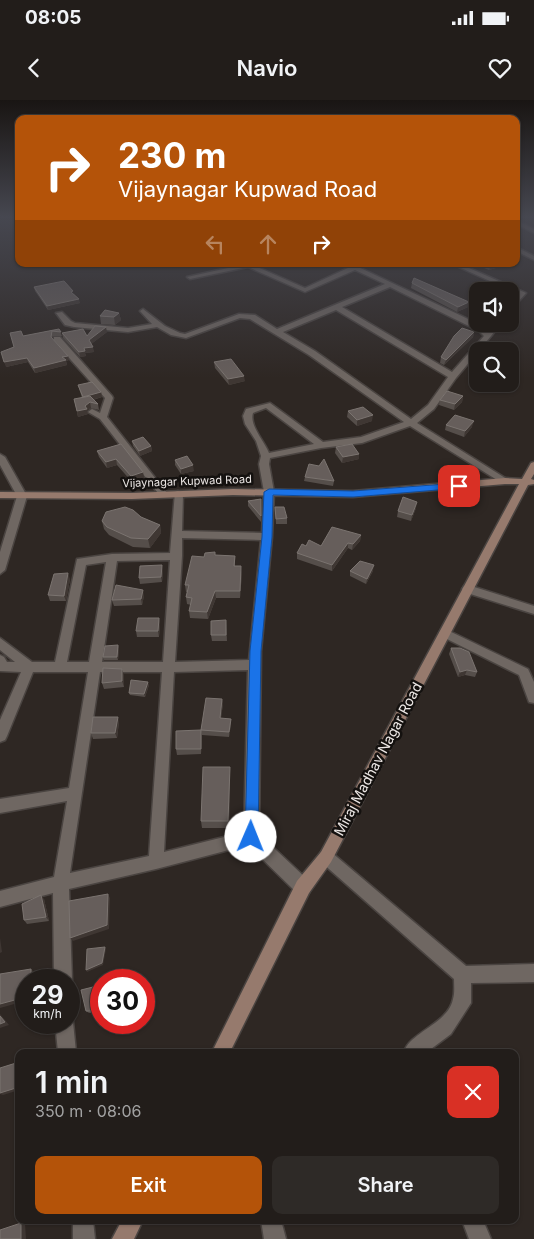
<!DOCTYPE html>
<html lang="en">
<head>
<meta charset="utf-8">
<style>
  :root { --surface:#221d1a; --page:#2e2a27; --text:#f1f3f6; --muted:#a2a2a2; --line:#3f3b39; --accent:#b45309 }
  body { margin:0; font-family:Inter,sans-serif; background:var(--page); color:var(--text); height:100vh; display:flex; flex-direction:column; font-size:19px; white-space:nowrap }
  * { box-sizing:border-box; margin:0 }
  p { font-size:16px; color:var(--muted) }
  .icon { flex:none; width:28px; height:28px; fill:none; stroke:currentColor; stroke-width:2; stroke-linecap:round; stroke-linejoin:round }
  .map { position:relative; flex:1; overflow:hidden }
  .panel { position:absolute; left:15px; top:949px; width:504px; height:175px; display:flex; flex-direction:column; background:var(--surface); border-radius:10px; box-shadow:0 1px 4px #0004,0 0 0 1px var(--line) }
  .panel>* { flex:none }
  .top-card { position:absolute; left:15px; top:15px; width:505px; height:152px; border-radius:10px; box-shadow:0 1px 4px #0004,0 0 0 1px var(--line); background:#b45309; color:#fff; overflow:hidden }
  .fabs { position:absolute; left:469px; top:182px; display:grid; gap:10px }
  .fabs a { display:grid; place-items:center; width:50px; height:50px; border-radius:10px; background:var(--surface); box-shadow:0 1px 4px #0004,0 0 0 1px var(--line); font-size:25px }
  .speed { position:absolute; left:15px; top:869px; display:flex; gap:10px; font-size:25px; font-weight:700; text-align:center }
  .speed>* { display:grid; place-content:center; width:65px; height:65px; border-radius:50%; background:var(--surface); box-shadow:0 1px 4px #0004,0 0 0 1px var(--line); line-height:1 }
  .speed small { font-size:12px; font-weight:400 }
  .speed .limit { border:8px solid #d22; background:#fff; color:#111 }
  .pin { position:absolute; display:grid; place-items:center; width:42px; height:42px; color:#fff; margin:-21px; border-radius:10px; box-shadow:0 2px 8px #0006 }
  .me { position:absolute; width:55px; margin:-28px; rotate:1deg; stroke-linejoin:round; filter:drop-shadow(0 0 4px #0008) }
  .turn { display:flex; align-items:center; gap:18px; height:105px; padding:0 20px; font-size:22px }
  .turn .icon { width:65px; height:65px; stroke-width:2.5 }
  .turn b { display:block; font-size:35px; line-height:42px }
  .lanes { display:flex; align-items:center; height:48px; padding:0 20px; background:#0003; justify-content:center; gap:25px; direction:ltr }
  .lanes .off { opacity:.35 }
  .round { display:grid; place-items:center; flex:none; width:52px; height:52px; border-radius:10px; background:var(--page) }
  .summary { display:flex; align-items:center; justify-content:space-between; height:85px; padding:0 20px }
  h1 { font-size:30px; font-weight:600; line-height:38px }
  .cta { display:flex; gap:10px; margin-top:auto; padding:10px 20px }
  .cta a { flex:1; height:58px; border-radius:10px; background:var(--accent); color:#fff; font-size:20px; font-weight:600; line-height:58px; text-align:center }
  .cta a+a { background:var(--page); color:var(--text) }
  .status { display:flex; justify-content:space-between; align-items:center; height:35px; padding:0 25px; background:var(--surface); direction:ltr }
  .status svg { height:14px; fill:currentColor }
  header { display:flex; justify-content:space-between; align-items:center; height:65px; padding:0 20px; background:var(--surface); font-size:22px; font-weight:600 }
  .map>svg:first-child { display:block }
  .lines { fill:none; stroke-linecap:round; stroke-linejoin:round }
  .street-casing { stroke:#4a4441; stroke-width:3 }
  .secondary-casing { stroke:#4a4441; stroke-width:3 }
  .street { fill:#6f6762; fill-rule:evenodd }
  .secondary { fill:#967a6d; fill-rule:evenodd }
  .wall { fill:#554e4a }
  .shaded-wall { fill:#3f3733 }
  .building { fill:#665e5b; stroke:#7b7470 }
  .route { fill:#1a73e8; stroke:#114b97 }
  .labels { text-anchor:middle; stroke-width:5; stroke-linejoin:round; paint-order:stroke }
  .far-street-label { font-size:11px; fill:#ede8e6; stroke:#14110f }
  .street-label { font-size:14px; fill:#ede8e6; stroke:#14110f }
</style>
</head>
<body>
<div class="status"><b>08:05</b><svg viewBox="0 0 49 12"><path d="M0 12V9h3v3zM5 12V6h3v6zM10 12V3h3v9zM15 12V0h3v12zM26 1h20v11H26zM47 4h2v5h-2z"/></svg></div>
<header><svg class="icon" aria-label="back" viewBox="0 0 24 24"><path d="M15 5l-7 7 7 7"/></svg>Navio<svg class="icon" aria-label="heart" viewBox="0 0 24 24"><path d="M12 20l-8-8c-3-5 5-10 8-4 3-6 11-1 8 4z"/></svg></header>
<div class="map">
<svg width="534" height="1139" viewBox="0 0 534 1139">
  <rect width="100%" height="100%" fill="#2e2723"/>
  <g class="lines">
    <g class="street-casing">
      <g id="street">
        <path d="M516 120 534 129V133L516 124Z"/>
        <path d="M516 147 534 156V160L516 151Z"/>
        <path d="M246 164H257L255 166 305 188 350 167 345 164H352L485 227 488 231 494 224H501L456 278 434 309 417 323 510 381 508 383H502L410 326 362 343 321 348 270 358 269 364 274 392 272 437 261 551 259 734 309 781 311 787 309 793 303 795 297 793 248 745 156 769 69 789 72 880 69 886V880H54L53 793 0 807V791L54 777 67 701 0 713V699L69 688 88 572H33L7 636 5 640 0 642V620L21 572 0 571V555L4 557 7 562H15L0 550V538L32 562H55L77 459 112 454 170 453 175 392 178 391 183 394 182 431 262 433 264 392 259 364 261 356 256 341 245 324 243 316 246 309 270 303 323 342 361 337 404 322 309 255 250 219 240 218 186 238 171 235 157 227 128 232 74 227 65 225 56 213 62 212 71 221 75 223 128 228 152 224 140 211 143 209 165 226 180 233 185 234 239 214 255 215 277 229 385 184 355 170 305 192 248 167 190 179 187 177ZM390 187 479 231 484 236 452 272 342 207ZM336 210 448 277 428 305 411 319 315 251 283 232ZM266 308 314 344 269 353C264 341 249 325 253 313ZM182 438 261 440 249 560 175 562 182 456ZM170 460 163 562H102L117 461ZM106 462 89 562H67L86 465ZM248 570 244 732 164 752 174 572ZM100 572H162L149 756 70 773Z"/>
        <path d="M452 164H460L526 193 510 211V205L519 194Z"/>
        <path d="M54 237H60L112 296 113 298 107 317 167 393V397H161L100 319 88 312 92 309 100 313 105 298 54 241Z"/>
        <path d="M0 354 5 357 27 396 5 470 0 474V452L17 396 0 365Z"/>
        <path d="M468 485 534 506V514L464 492 462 489 464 486Z"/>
        <path d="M445 529 528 569 534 582V603L529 602 519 575 441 536 439 533 441 530Z"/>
        <path d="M326 750 331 752 466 866 534 864V882L471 883V903L451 934 427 952H404C410 932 448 924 453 899 455 892 454 885 454 879L321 762 318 757 321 752Z"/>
        <path d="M69 915 73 922 76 952H58L55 922H69Z"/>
        <path d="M73 1120H93L95 1139H73Z"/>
        <path d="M261 1120H281L286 1139H264Z"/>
        <path d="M462 1120H483L491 1139H469Z"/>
      </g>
    </g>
    <g class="secondary-casing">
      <g id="secondary">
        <path d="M534 362V374L531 379 534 380V384L528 385 331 762 309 793 230 952H212L297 781 321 752 519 384H505L353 397 233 395 132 399 0 398V392L132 393 233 389 353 391 505 378 522 379 531 363Z"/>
        <path d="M122 1120H143L134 1139H112Z"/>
      </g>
    </g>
    <use href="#street" class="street"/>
    <use href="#secondary" class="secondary"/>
  </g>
  <g class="wall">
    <path d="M474 164H506V165L489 170Z"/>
    <path d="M412 183 469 202 468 207 457 212 411 188Z"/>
    <path d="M34 187 74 194 80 203 48 210 35 191Z"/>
    <path d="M119 213 121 220 115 225 101 224 100 216Z"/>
    <path d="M59 229 62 236H53L52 238 68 256 69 260 66 261 67 265 35 273 28 262 6 267 14 247 23 236Z"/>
    <path d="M107 232 91 244 94 252 85 253 86 256 80 257 63 238 62 233 87 236Z"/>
    <path d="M474 232 473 237 444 265 440 263 441 257Z"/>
    <path d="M478 252V269L469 267 471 262Z"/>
    <path d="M214 262 245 281 229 285 215 268Z"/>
    <path d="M78 285 101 292 102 297 93 300 98 304 99 310 91 308 87 310 88 314 78 317 74 299 82 298Z"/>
    <path d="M463 296 462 302 454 310 439 305 440 300Z"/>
    <path d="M348 311 372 321 357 326 347 317Z"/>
    <path d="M446 325 472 327 464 337 445 330Z"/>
    <path d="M132 341 151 346 152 351 140 356 133 346Z"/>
    <path d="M121 344 144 378 132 382 117 365 107 368 99 357 97 351Z"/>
    <path d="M336 347 359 354V359L342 363 335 353Z"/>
    <path d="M175 360 194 371 181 374 175 365Z"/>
    <path d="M305 377 334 381 333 386 304 381Z"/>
    <path d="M261 399V422L248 406V401Z"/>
    <path d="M275 407 287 418V424H276Z"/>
    <path d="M416 408 411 421 397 417 398 411Z"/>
    <path d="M141 417 160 425 161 433 150 448 133 447 109 435 104 429 102 421Z"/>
    <path d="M361 435 360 441 352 450 348 448 332 471 297 459V453L306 446H321Z"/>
    <path d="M215 455 235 456V466L242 473 240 498H216L208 519 190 518 189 511 191 505 187 504 186 497 187 492H186L185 485 204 457Z"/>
    <path d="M163 471 162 482 140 484 139 478Z"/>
    <path d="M350 471H373L366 484 350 476Z"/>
    <path d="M70 479 66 501H50L48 495Z"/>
    <path d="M144 496 142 505 114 506 112 500Z"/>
    <path d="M159 518 160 524 159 537H137L136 531Z"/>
    <path d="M226 520 227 541H212L211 535Z"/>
    <path d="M118 545 119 548 118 560H104L103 557Z"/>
    <path d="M451 548 477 572 475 577 465 575 458 577 449 554Z"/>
    <path d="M124 575V587L104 589 102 583Z"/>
    <path d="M149 585 145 597 130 595 129 593Z"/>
    <path d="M222 599 223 604 221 618 231 619V624L229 637 202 635 201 654 177 655 176 649 201 630Z"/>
    <path d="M119 622 117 638 93 639 91 633Z"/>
    <path d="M230 674 229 728H202L201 721Z"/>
    <path d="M44 799 49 821 27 824 24 820Z"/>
    <path d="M101 885V913H89L86 911Z"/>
  </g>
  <g class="shaded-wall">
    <path d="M491 164H506V165L489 170Z"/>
    <path d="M79 199 80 203 48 210 47 206Z"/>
    <path d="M469 202 468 207 457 212 458 207Z"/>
    <path d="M119 213 121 220 115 225 114 217Z"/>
    <path d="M106 227 107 232 90 245 89 240Z"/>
    <path d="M474 232 473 237 444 265 446 260Z"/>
    <path d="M93 247 94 252 85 253 86 256 80 257 79 252 84 248Z"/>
    <path d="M68 256 69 260 66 261 67 265 35 273 34 268Z"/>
    <path d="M27 258 28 262 6 267 4 262Z"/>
    <path d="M244 276 245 281 229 285 228 279Z"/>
    <path d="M101 292 102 297 84 302 83 297Z"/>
    <path d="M463 296 462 302 454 310 455 304Z"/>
    <path d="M90 302 91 308 87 310 88 314 78 317 77 311Z"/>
    <path d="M373 315 372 321 357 326V320Z"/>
    <path d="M474 321 472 327 464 337 465 331Z"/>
    <path d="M151 346 152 351 140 356 139 351Z"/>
    <path d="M359 354V359L342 363 343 357Z"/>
    <path d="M116 359 117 365 107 368 106 362Z"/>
    <path d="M193 365 194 371 181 374V369Z"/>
    <path d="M143 372 144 378 132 382 131 376Z"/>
    <path d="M417 402 416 408 411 421 412 415Z"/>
    <path d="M160 425 161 433 150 448 148 439Z"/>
    <path d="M361 435 360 441 352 450 353 444Z"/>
    <path d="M348 443V448L332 471V465Z"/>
    <path d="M162 465 163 471 162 482 161 477Z"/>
    <path d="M374 465 373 471 366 484 367 479Z"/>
    <path d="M241 466 242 473 240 498V491Z"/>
    <path d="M68 473 70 479 66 501 64 496Z"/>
    <path d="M143 490 144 496 142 505 141 499Z"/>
    <path d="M215 491 216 498 208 519 207 512Z"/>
    <path d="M159 518 160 524 159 537 158 531Z"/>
    <path d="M118 545 119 548 118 560 117 557Z"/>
    <path d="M122 569 124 575V587L122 581Z"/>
    <path d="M467 570 465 575 458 577 460 572Z"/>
    <path d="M148 582 149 585 145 597 144 594Z"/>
    <path d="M222 599 223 604 220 623V618Z"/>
    <path d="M118 617 119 622 117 638 115 633Z"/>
    <path d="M231 619V624L229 637V632Z"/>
    <path d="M201 630 202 635 201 654Z"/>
    <path d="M230 667V674L229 728 228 721Z"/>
    <path d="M108 794 110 798 109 829 73 841 70 838Z"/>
    <path d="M41 795 44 799 49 821 46 817Z"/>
    <path d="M0 838 2 852 0 853Z"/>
    <path d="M105 847 106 849 103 865 87 872 86 870Z"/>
    <path d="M31 869 34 872 35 880H31Z"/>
    <path d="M26 893V897L24 898 25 901 0 908V904Z"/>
    <path d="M0 914 9 925 0 928Z"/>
    <path d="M16 963 19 965V974Z"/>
    <path d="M19 987V990L3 995 0 994V993Z"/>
    <path d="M21 1123H25L26 1139H21Z"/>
  </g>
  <g class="building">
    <path d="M414 178 469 202 458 207 412 183Z"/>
    <path d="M64 181 73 191 71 192 79 199 47 206 34 187Z"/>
    <path d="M105 210 119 213 114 217 100 216Z"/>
    <path d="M95 226 106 227 89 240 93 247 84 248 85 251 79 252 62 233 83 229 87 236Z"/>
    <path d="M462 228 474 232 446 260 441 257 454 236Z"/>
    <path d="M59 229 61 232 52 231 51 237 68 256 62 257 66 260 34 268 27 258 4 262 1 252 14 247 10 233 21 231 23 236Z"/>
    <path d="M485 243 512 250 510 255V251H478Z"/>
    <path d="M478 252V264L471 262Z"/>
    <path d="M231 259 244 276 228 279 214 262Z"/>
    <path d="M92 282 101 292 83 297 78 285Z"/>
    <path d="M447 291 463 296 455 304 440 300Z"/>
    <path d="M90 296 98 304 90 302 85 306 87 309 77 311 74 299Z"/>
    <path d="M363 307 373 315 357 320 348 311Z"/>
    <path d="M455 315 474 321 465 331 446 325Z"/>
    <path d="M143 337 151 346 139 351 132 341Z"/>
    <path d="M121 344 143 372 131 376 116 359 106 362 97 351Z"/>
    <path d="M352 344 359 354 343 357 336 347Z"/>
    <path d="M187 356 193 365 181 369 175 360Z"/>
    <path d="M324 359 334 381 305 377 309 364 319 366Z"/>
    <path d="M403 397 417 402 412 415 398 411Z"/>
    <path d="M261 399V416L248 401Z"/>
    <path d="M125 407 133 410 141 417 160 425 148 439 131 438 107 427 102 421 106 412Z"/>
    <path d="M275 407H284L287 418 276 419Z"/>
    <path d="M332 427 361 435 353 444 348 443 332 465 297 453 302 444 306 446 309 440 321 446Z"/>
    <path d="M215 452V455L235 456 234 466H241L240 491H215L207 512 189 511 192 498 186 497 189 485H185L192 456 204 457 205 453Z"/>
    <path d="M360 461 374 465 367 479 350 471Z"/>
    <path d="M162 465 161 477 139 478 140 466Z"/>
    <path d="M68 473 64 496 48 495 54 474Z"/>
    <path d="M116 485 143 490 141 499 112 500Z"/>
    <path d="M138 518H159L158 531H136Z"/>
    <path d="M226 520V535H211V521Z"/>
    <path d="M118 545 117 557H103L105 546Z"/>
    <path d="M451 548H460L469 552 477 572 467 570 460 572Z"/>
    <path d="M103 568 122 569V581L102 583Z"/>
    <path d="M131 580 148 582 144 594 129 593Z"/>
    <path d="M206 598 222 599 220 618 231 619 229 632 201 630Z"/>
    <path d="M93 617H118L115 633H91Z"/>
    <path d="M201 630V649H176V631Z"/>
    <path d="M203 667H230L228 721H201Z"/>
    <path d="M108 794 107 825 70 838 69 801Z"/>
    <path d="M41 795 46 817 24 820 22 804Z"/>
    <path d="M105 847 102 863 86 870 87 849Z"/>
    <path d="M31 869V880H26V893L21 895 22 898 0 904V874Z"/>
    <path d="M101 885V911H86L81 890Z"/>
    <path d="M0 916 5 922 0 924Z"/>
    <path d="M16 963 19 974V987L0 993V968Z"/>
    <path d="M21 1123V1139H0V1130Z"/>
  </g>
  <linearGradient id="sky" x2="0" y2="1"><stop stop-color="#191513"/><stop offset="0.42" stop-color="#464750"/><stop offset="1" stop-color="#464750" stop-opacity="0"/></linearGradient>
  <rect width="534" height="278" fill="url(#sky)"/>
  <path class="route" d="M459 383 464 386 462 388 353 397 273 395 272 437 261 551 258 737 256 741 251 743 247 741 245 737 250 551 262 437 264 392 269 389 353 391Z"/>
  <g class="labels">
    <g class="far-street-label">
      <text transform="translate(187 381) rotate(-2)" y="4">Vijaynagar Kupwad Road</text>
    </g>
    <g class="street-label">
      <text transform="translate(378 659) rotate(-62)" y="5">Miraj Madhav Nagar Road</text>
    </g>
  </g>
</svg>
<div class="fabs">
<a><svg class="icon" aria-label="sound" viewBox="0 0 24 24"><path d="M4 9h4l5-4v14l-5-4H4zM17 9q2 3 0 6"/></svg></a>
<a><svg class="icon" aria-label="search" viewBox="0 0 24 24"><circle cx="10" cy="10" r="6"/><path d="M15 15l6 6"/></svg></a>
</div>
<div class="speed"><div>29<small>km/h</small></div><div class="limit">30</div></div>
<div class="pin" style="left:459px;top:386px;background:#d93025"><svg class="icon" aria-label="arrive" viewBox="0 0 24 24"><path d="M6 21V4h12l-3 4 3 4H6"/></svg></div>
<svg class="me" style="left:251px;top:737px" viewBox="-20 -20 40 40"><circle r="19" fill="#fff"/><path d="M0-13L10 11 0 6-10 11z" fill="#1a73e8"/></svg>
<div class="top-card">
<div class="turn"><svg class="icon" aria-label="right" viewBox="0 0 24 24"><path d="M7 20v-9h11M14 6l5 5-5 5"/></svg><div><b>230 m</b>Vijaynagar Kupwad Road</div></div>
<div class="lanes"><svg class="icon off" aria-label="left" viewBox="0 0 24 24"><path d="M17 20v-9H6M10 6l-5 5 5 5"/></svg><svg class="icon off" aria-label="ahead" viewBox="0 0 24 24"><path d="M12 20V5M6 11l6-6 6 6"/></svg><svg class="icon" aria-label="right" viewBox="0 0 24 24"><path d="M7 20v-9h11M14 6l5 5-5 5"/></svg></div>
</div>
<section class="panel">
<div class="summary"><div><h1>1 min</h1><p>350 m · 08:06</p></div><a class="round" style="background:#d93025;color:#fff"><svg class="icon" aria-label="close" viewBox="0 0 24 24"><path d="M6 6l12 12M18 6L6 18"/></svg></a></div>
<div class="cta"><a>Exit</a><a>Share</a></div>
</section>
</div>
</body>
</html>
